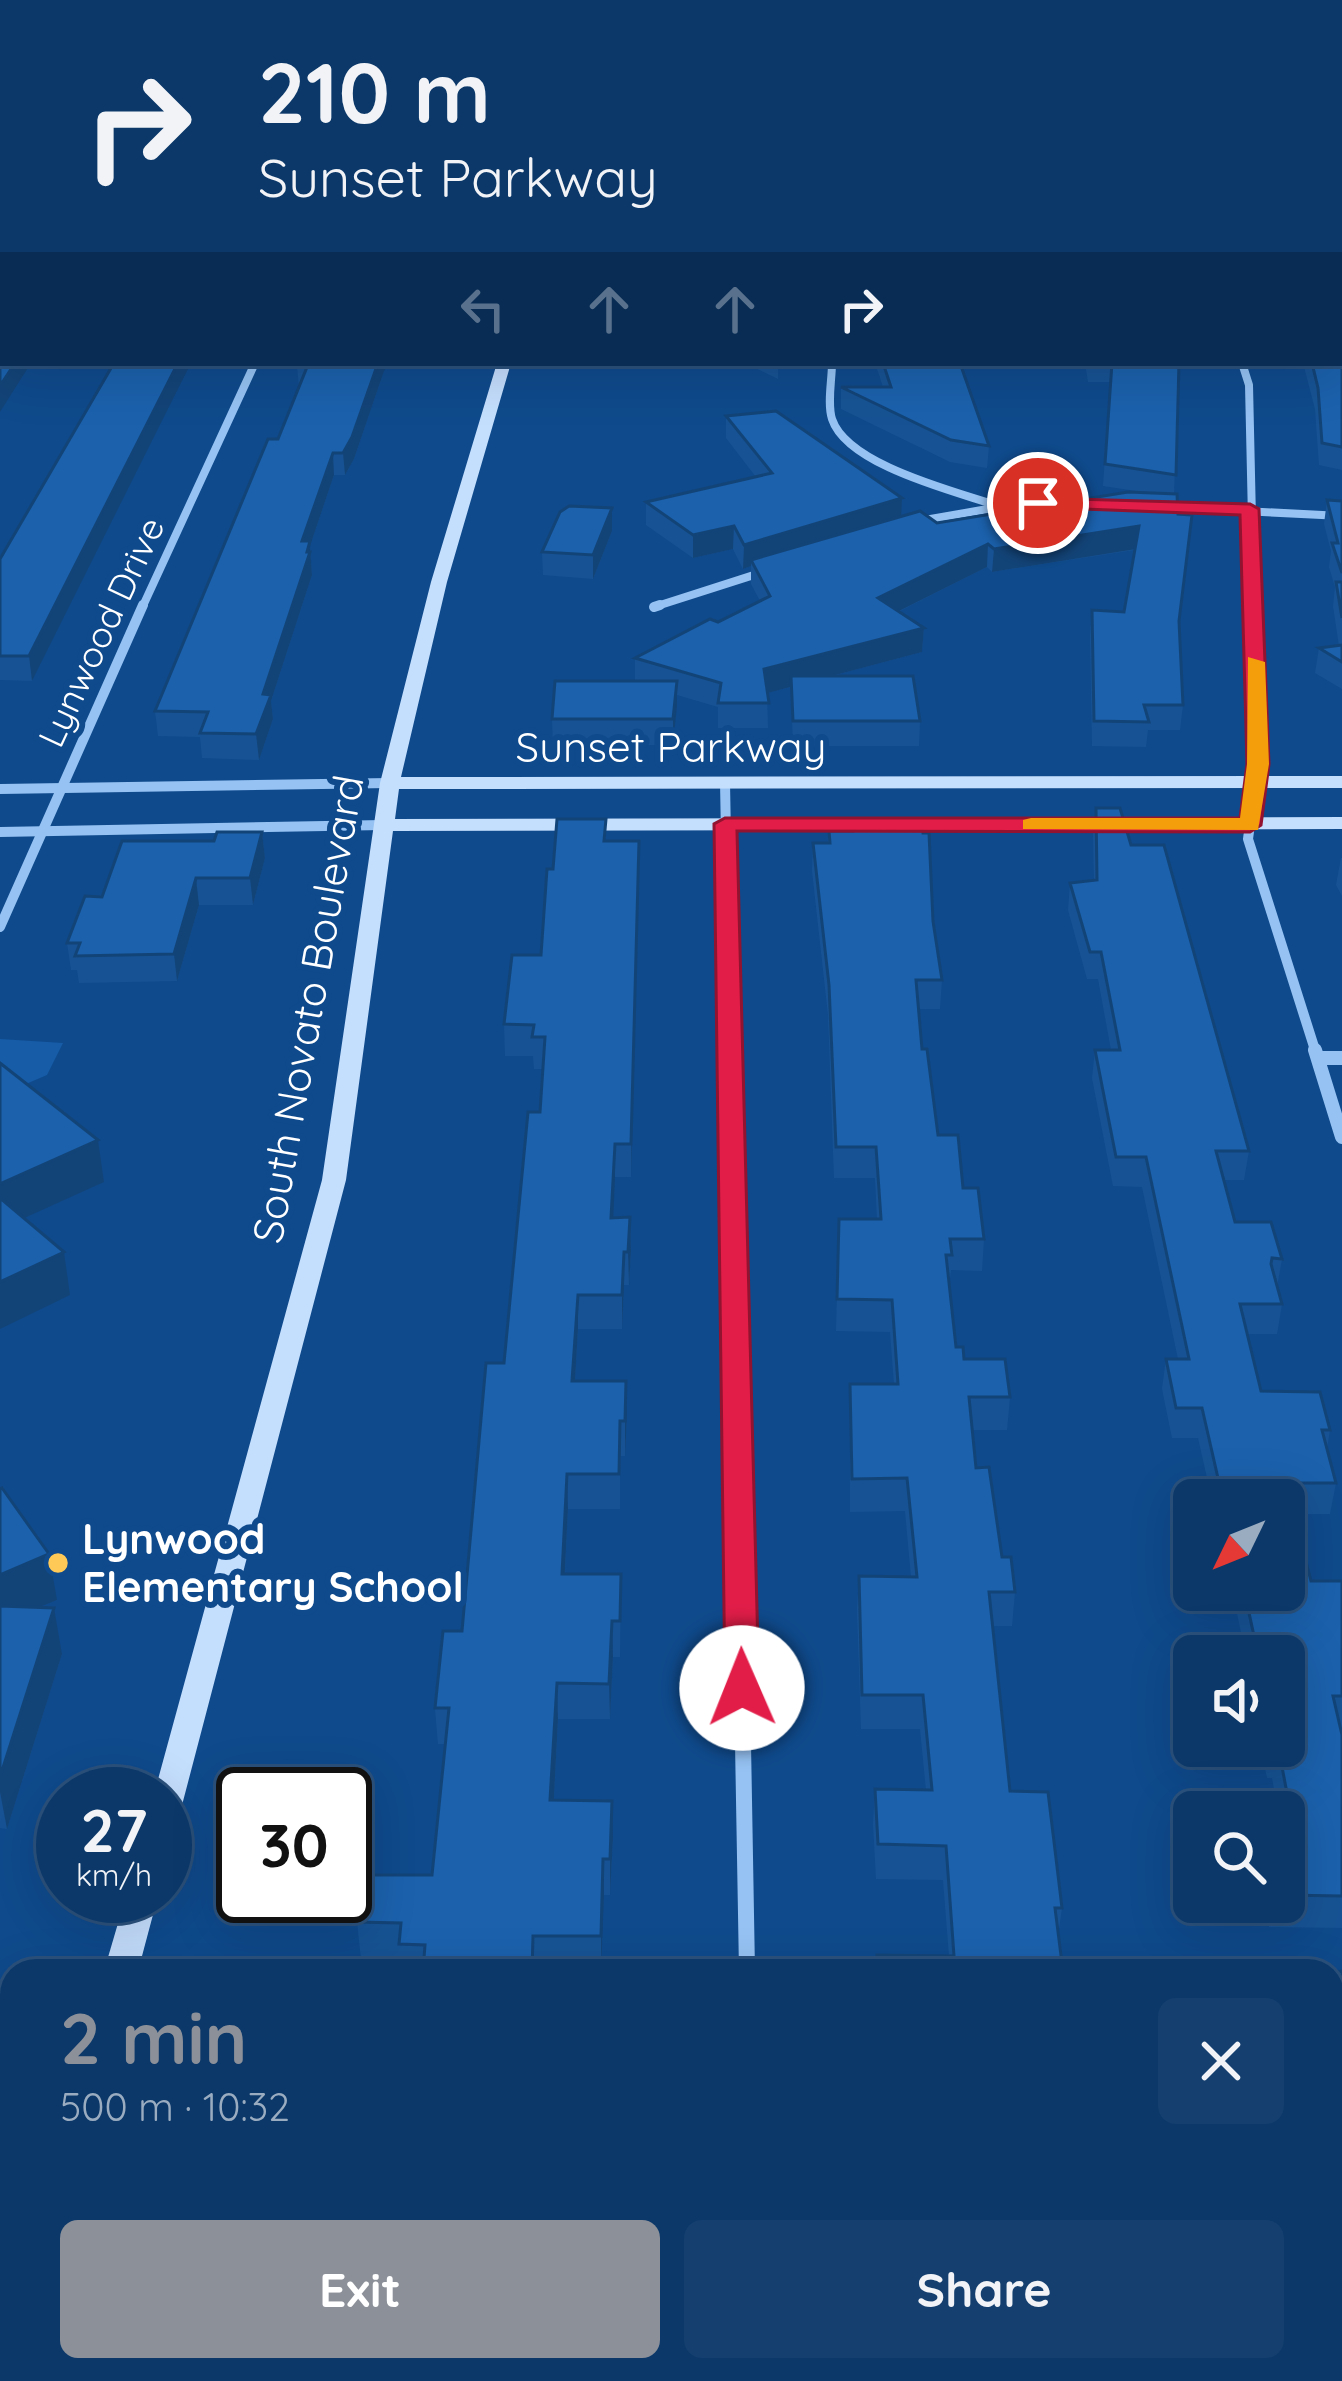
<!DOCTYPE html>
<html lang="en">
<head>
<meta charset="utf-8">
<style>
  :root { --surface:#0b3869; --page:#143f6f; --text:#f1f3f6; --muted:#9aacc0; --line:#2b527d; --accent:#8c9099 }
  body { margin:0; font-family:Quicksand,sans-serif; background:var(--page); color:var(--text); height:100vh; display:flex; flex-direction:column; font-size:45px; white-space:nowrap }
  * { box-sizing:border-box; margin:0 }
  p { font-size:39px; color:var(--muted) }
  .icon { flex:none; width:66px; height:66px; fill:none; stroke:currentColor; stroke-width:2; stroke-linecap:round; stroke-linejoin:round }
  .map { position:relative; flex:1; overflow:hidden }
  .side { position:absolute; left:0px; top:1959px; width:1344px; height:423px; display:flex; flex-direction:column; background:var(--surface); border-radius:36px 36px 0 0; box-shadow:0 12px 48px #0002,0 0 0 3px var(--line) }
  .side>* { flex:none }
  .guide { position:absolute; left:0px; top:0px; width:1344px; height:366px; box-shadow:0 12px 48px #0002,0 0 0 3px var(--line); background:#0b3869; color:var(--text); overflow:hidden }
  .needle { width:78px; rotate:227deg }
  .buttons { position:absolute; left:1173px; top:1479px; display:grid; gap:24px }
  .buttons a { display:grid; place-items:center; width:132px; height:132px; border-radius:18px; background:var(--surface); box-shadow:0 12px 48px #0002,0 0 0 3px var(--line); font-size:60px }
  .speed { position:absolute; left:36px; top:1767px; display:flex; gap:24px; font-size:60px; font-weight:700; text-align:center }
  .speed>* { display:grid; place-content:center; width:156px; height:156px; border-radius:50%; background:var(--surface); box-shadow:0 12px 48px #0002,0 0 0 3px var(--line); line-height:1 }
  .speed small { font-size:30px; font-weight:400 }
  .speed .limit { border:6px solid #111; border-radius:18px; background:#fff; color:#111 }
  .pin { position:absolute; display:grid; place-items:center; width:102px; height:102px; color:#fff; margin:-51px; border:6px solid #fff; border-radius:50%; box-shadow:0 3px 12px #0007 }
  .me { position:absolute; width:132px; margin:-66px; rotate:359deg; stroke-linejoin:round; filter:drop-shadow(0 0 9px #0008) }
  .turn { display:flex; align-items:center; gap:42px; height:252px; padding:0 60px; font-size:54px }
  .turn .icon { width:156px; height:156px; stroke-width:2.5 }
  .turn b { display:block; font-size:84px; line-height:102px }
  .lanes { display:flex; align-items:center; height:114px; padding:0 60px; background:#0003; justify-content:center; gap:60px; direction:ltr }
  .lanes .off { opacity:.35 }
  .round { display:grid; place-items:center; flex:none; width:126px; height:126px; border-radius:18px; background:var(--page) }
  .summary { display:flex; align-items:center; justify-content:space-between; height:204px; padding:0 60px }
  h1 { font-size:72px; font-weight:700; line-height:90px; color:var(--accent) }
  .primary-button { display:flex; gap:24px; margin-top:auto; padding:24px 60px }
  .primary-button a { flex:1; height:138px; border-radius:18px; background:var(--accent); color:#fff; font-size:48px; font-weight:700; line-height:138px; text-align:center }
  .primary-button a+a { background:var(--page); color:var(--text) }
  .map>svg:first-child { display:block }
  .green { fill:#165ca7 }
  .lines { fill:none; stroke-linecap:round; stroke-linejoin:round }
  .street-far4 { stroke:#95c2f3; stroke-width:6 }
  .street-far3 { stroke:#95c2f3; stroke-width:8 }
  .street-far2 { stroke:#95c2f3; stroke-width:10 }
  .street-far1 { stroke:#95c2f3; stroke-width:14 }
  .street { stroke:#95c2f3; stroke-width:16 }
  .secondary { fill:#c4defd; fill-rule:evenodd }
  .wall { fill:#175394 }
  .shaded-wall { fill:#134478 }
  .building { fill:#1b61ac; stroke:#134478; stroke-width:3 }
  .route { fill:#e11d48; stroke:#92132f; stroke-width:3 }
  .slow { fill:#f59e0b }
  .poi-dot { fill:#ffc957; stroke:#0f4a8c; stroke-width:4.5 }
  .labels { text-anchor:middle; stroke-width:12; stroke-linejoin:round; paint-order:stroke }
  .far-street-label { font-size:36px; fill:#fff; stroke:#0f4a8c }
  .street-label { font-size:42px; fill:#fff; stroke:#0f4a8c }
  .poi-label { font-size:42px; font-weight:bold; fill:#fff; stroke:#0f4a8c; text-anchor:start }
</style>
</head>
<body>
<div class="map">
<svg width="1342" height="2381" viewBox="0 0 1342 2381">
  <rect width="100%" height="100%" fill="#0f4a8c"/>
  <path class="green" d="M0 1039 63 1043 47 1075 0 1095Z"/>
  <g class="lines">
    <path class="street-far4" d="M367 0 372 3"/>
    <g class="street-far3">
      <path d="M832 363C832 380 827 403 832 419 847 465 954 491 995 505"/>
      <path d="M1242 363 1249 385 1254 608"/>
      <path d="M1163 507 1342 516"/>
      <path d="M919 521 999 507 1071 504"/>
      <path d="M654 607 763 572"/>
      <path d="M142 608 255 363"/>
    </g>
    <g class="street-far2">
      <path d="M1254 605 1258 764 1248 839 1316 1053"/>
      <path d="M654 607 660 605"/>
      <path d="M725 782 730 1053"/>
      <path d="M0 789 390 783"/>
      <path d="M0 832 383 825"/>
      <path d="M0 927 143 605"/>
    </g>
    <g class="street-far1">
      <path d="M730 1050 741 1632"/>
      <path d="M1315 1050 1342 1137"/>
      <path d="M1320 1058H1342"/>
    </g>
    <g class="street">
      <path d="M741 1629 747 1971"/>
      <path d="M755 2370V2381"/>
    </g>
    <g class="secondary">
      <path d="M497 363H511L447 582 401 777 1342 776V788L399 789 395 819 1342 817V829L393 831 346 1180 181 1809 176 1817 165 1821V1794H154L322 1180 380 783 431 582Z"/>
      <path d="M126 1896H158L138 1971H104Z"/>
      <path d="M12 2353V2370H33L30 2381H0V2359Z"/>
    </g>
  </g>
  <g class="wall">
    <path d="M0 0 3 3V91H0Z"/>
    <path d="M1342 311V470L1319 465 1315 409 1303 363H1341Z"/>
    <path d="M114 363 32 681 0 680V559Z"/>
    <path d="M745 363H778V379Z"/>
    <path d="M875 363H905L902 367 989 446 987 468 950 462 841 409V387H883Z"/>
    <path d="M1085 363H1179L1174 494 1183 705 1180 730H1148L1146 747 1092 746 1090 634 1092 610 1124 612 1134 550 992 572 987 567 898 612 924 628 922 652 832 676 920 721 919 746H793L791 687 767 693 768 728H718V707L677 695 673 745H553L552 719 635 681V658L718 622 760 601 751 584V566L743 569 733 549 693 558 646 525V502L756 477 726 438V416L901 517 937 523 1150 493 1103 486 1110 382H1088Z"/>
    <path d="M297 366 384 371 354 459 345 475H334L310 546 312 575 271 701 273 719 259 760 202 758 200 737 158 736 155 711 278 439 299 388Z"/>
    <path d="M1327 500 1342 501V689L1315 673 1319 648 1339 646 1333 606 1335 587 1329 567 1331 551 1324 524Z"/>
    <path d="M612 531 593 579 543 575 542 552Z"/>
    <path d="M1096 808 1131 845 1249 1151 1244 1180H1224L1235 1222 1282 1259 1277 1287 1282 1304 1277 1334H1247L1261 1391 1330 1430 1327 1448 1336 1483 1330 1514H1294L1311 1581H1342V1728H1340L1342 1735V1928L1269 1927 1264 1902H1284V1812H1278L1272 1778H1267L1260 1746H1284V1656H1246L1232 1590H1284V1500H1212L1198 1438H1172L1162 1389 1166 1359H1178L1142 1187 1113 1186 1092 1078 1095 1050H1111L1098 979H1087L1068 910 1070 883 1094 881 1093 834Z"/>
    <path d="M852 821 933 921 942 980 940 1009H919L922 1049 938 1135 984 1239 982 1271 951 1270 949 1287 956 1347 964 1359 1010 1397 1007 1430H972L976 1468 1002 1557 1015 1592 1012 1626H992L1010 1791 1062 1908 1058 1936 1063 1971H876L877 1955 949 1956 943 1880 876 1879 873 1824 875 1789 926 1790 920 1729H861L857 1610 859 1576 911 1577 905 1511 850 1512V1384H894L890 1332 836 1331 839 1219H877L875 1178H834L828 1015 812 871 813 843H828L829 831H851Z"/>
    <path d="M262 832 265 858 253 905H199L177 981 79 983 77 970H71L67 943 214 841Z"/>
    <path d="M606 841 639 871 631 1177H615L613 1218 630 1217 631 1251 629 1285H624L622 1329H578L575 1381 627 1415 625 1456H620V1509H568L565 1574H621L620 1657H613L610 1719H558L554 1800 613 1837 610 1895H604L601 1971H401L400 1959H361L357 1922 432 1875 445 1744H438L435 1708 462 1631 504 1363 540 1112 543 1069H534L533 1056H505L504 1024 541 955 553 869Z"/>
    <path d="M1341 858H1342V896L1336 885Z"/>
    <path d="M0 1489 57 1600 38 1607 62 1654 7 1829 0 1828Z"/>
    <path d="M1342 1971V2226L1334 2176H1332V1973Z"/>
    <path d="M381 2370H510L509 2381H379Z"/>
    <path d="M1186 2370H1228L1229 2381H1184Z"/>
  </g>
  <g class="shaded-wall">
    <path d="M686 0H726L719 3H679Z"/>
    <path d="M15 363H31L0 412V386Z"/>
    <path d="M178 363H191L32 681 29 656Z"/>
    <path d="M378 363H389L384 371 354 459 345 475 343 453Z"/>
    <path d="M333 453 334 475 310 546 312 575 271 701 273 719 259 760 256 734 263 694 302 541Z"/>
    <path d="M902 498 901 521 751 560V566L743 569 744 545Z"/>
    <path d="M612 508V531L593 579V555Z"/>
    <path d="M734 526 733 549 693 558V535Z"/>
    <path d="M1139 526 1136 549 992 572 994 549Z"/>
    <path d="M988 544 987 567 877 622 878 598Z"/>
    <path d="M924 628 922 652 764 694V669Z"/>
    <path d="M677 681V706L673 745V719Z"/>
    <path d="M262 832 265 858 253 905 250 878Z"/>
    <path d="M639 841V871L631 1177V1144Z"/>
    <path d="M196 878 199 905 177 981 174 954Z"/>
    <path d="M98 1140 104 1182 0 1229V1184Z"/>
    <path d="M615 1144V1177L612 1251 611 1218Z"/>
    <path d="M630 1217 631 1251 629 1285 628 1252Z"/>
    <path d="M64 1252 70 1295 0 1329V1282Z"/>
    <path d="M624 1252V1285L622 1329V1295Z"/>
    <path d="M578 1295V1329L573 1415 572 1381Z"/>
    <path d="M626 1381 627 1415 625 1456V1421Z"/>
    <path d="M567 1474 568 1509 563 1609 562 1574Z"/>
    <path d="M49 1554 57 1600 0 1623V1575Z"/>
    <path d="M54 1608 62 1654 7 1829 0 1792V1777Z"/>
    <path d="M612 1621 613 1657 610 1719 609 1684Z"/>
    <path d="M557 1683 558 1719 552 1836 550 1800Z"/>
    <path d="M612 1801 613 1837 610 1895V1859Z"/>
    <path d="M603 1859 604 1895 601 1971V1936Z"/>
    <path d="M1035 2370H1051L1034 2377Z"/>
  </g>
  <g class="building">
    <path d="M0 0H348L349 3H3V74H0Z"/>
    <path d="M428 0H506L512 3H429Z"/>
    <path d="M592 0H686L679 3H585Z"/>
    <path d="M1176 0H1342V224L1341 3H1173Z"/>
    <path d="M1341 310 1342 311V447L1322 443 1318 388 1312 363H1341Z"/>
    <path d="M0 325H3V363H15L0 386Z"/>
    <path d="M114 363H178L29 656H0V559Z"/>
    <path d="M299 363H378L352 437 343 453H333L302 541H310L307 552H310L263 694 271 695 256 734 200 733 208 712 155 711 268 439H278L307 367 297 366Z"/>
    <path d="M883 363H891L888 367 961 366 989 446 951 440 841 387H891Z"/>
    <path d="M1112 363H1179L1176 475 1105 464Z"/>
    <path d="M776 411 902 498 744 545 734 526 693 535 646 502 772 473 726 416Z"/>
    <path d="M1128 492 1177 494 1178 514 1192 515 1179 621 1183 705H1144L1149 722 1094 721 1092 610 1124 612 1139 526 994 549 988 544 878 598 924 628 764 669 769 703H718L721 683 635 658 710 619 718 622 770 596 751 560 920 511 937 523Z"/>
    <path d="M1327 500 1342 501V573L1332 543H1338Z"/>
    <path d="M569 506 612 508 593 555 542 552 560 512Z"/>
    <path d="M1336 582H1342V618Z"/>
    <path d="M1342 645V662L1319 648Z"/>
    <path d="M791 676H913L920 721H793Z"/>
    <path d="M555 681H677L673 719H552Z"/>
    <path d="M1096 808H1120L1131 845H1164L1249 1151H1216L1235 1222H1271L1282 1259 1272 1258 1271 1264 1282 1304H1240L1261 1391 1320 1392 1330 1430H1322L1336 1483H1286L1311 1581H1342V1696H1333L1342 1735V1896L1284 1895V1834L1295 1835 1278 1746H1272H1284V1656H1252L1249 1645H1256L1244 1590H1284V1500H1223L1202 1408H1176L1166 1359H1189L1146 1157H1116L1095 1050H1120L1101 952H1090L1070 883 1097 880Z"/>
    <path d="M557 819H606L604 841H639L631 1144H615L611 1218 630 1217 628 1252H624L622 1295H578L572 1381H626L625 1421H620L619 1474H567L562 1574H621L620 1621H612L609 1684 557 1683 550 1800 612 1801 610 1859H603L601 1936H533L532 1971H423L425 1945 399 1944 401 1923 357 1922 363 1875H432L449 1708H435L443 1631H462L486 1363H504L528 1112H540L545 1037H532L534 1025 504 1024 512 955H541L547 869H553Z"/>
    <path d="M852 821 921 822 923 833H929L933 921 942 980H916L922 1049H927L938 1135H958L963 1188H978L984 1239H950L952 1255H946L956 1347H963L964 1359H1005L1010 1397H969L976 1468 989 1467 1002 1557H1011L1015 1592H989L1010 1791 1048 1792 1062 1908H1055L1063 1971H878L877 1955 954 1956 946 1846 878 1844 875 1789 932 1790 923 1695H862L859 1576 917 1577 907 1478 852 1479 850 1384H898L892 1300 837 1299 839 1219H881L876 1147H836L829 985 813 843H830L829 831H853Z"/>
    <path d="M217 832H262L250 878H196L174 954 75 956 80 943H67L85 896 102 897 122 841H214Z"/>
    <path d="M0 1063 98 1140 0 1184Z"/>
    <path d="M0 1198 64 1252 0 1282Z"/>
    <path d="M2 1488 49 1554 0 1575V1489Z"/>
    <path d="M0 1606 54 1608 0 1777Z"/>
    <path d="M1342 1971V2130L1332 2131V1973Z"/>
    <path d="M381 2370H494V2381H379Z"/>
    <path d="M1193 2370H1228L1229 2381H1194Z"/>
  </g>
  <path class="route" d="M1038 498 1250 504 1259 509 1269 764 1261 825 1250 832 737 831 759 1688 754 1697 742 1700 730 1697 725 1688 714 824 725 818H1240L1247 764 1240 515 1032 507V499Z"/>
  <path class="slow" d="M1248 657 1265 662 1269 764 1258 830 1023 829V820L1031 818H1240L1247 764Z"/>
  <circle class="poi-dot" cx="58" cy="1563" r="12"/>
  <g class="labels">
    <g class="far-street-label">
      <text transform="translate(101 632) rotate(-65)" y="13">Lynwood Drive</text>
    </g>
    <g class="street-label">
      <text x="671" y="762">Sunset Parkway</text>
      <text transform="translate(308 1009) rotate(-80)" y="15">South Novato Boulevard</text>
    </g>
    <g class="poi-label">
      <text x="82" y="1554">Lynwood<tspan x="82" dy="48">Elementary School</tspan></text>
    </g>
  </g>
</svg>
<div class="buttons">
<a><svg class="needle" viewBox="-14 -14 28 28"><path d="M0-13l5 13h-10z" fill="#e53935"/><path d="M0 13l5-13h-10z" fill="#9aacc0"/></svg></a>
<a><svg class="icon" aria-label="sound" viewBox="0 0 24 24"><path d="M4 9h4l5-4v14l-5-4H4zM17 9q2 3 0 6"/></svg></a>
<a><svg class="icon" aria-label="search" viewBox="0 0 24 24"><circle cx="10" cy="10" r="6"/><path d="M15 15l6 6"/></svg></a>
</div>
<div class="speed"><div>27<small>km/h</small></div><div class="limit">30</div></div>
<div class="pin" style="left:1038px;top:503px;background:#d93025"><svg class="icon" aria-label="arrive" viewBox="0 0 24 24"><path d="M6 21V4h12l-3 4 3 4H6"/></svg></div>
<svg class="me" style="left:742px;top:1688px" viewBox="-20 -20 40 40"><circle r="19" fill="#fff"/><path d="M0-13L10 11 0 6-10 11z" fill="#e11d48"/></svg>
<div class="guide">
<div class="turn"><svg class="icon" aria-label="right" viewBox="0 0 24 24"><path d="M7 20v-9h11M14 6l5 5-5 5"/></svg><div><b>210 m</b>Sunset Parkway</div></div>
<div class="lanes"><svg class="icon off" aria-label="left" viewBox="0 0 24 24"><path d="M17 20v-9H6M10 6l-5 5 5 5"/></svg><svg class="icon off" aria-label="ahead" viewBox="0 0 24 24"><path d="M12 20V5M6 11l6-6 6 6"/></svg><svg class="icon off" aria-label="ahead" viewBox="0 0 24 24"><path d="M12 20V5M6 11l6-6 6 6"/></svg><svg class="icon" aria-label="right" viewBox="0 0 24 24"><path d="M7 20v-9h11M14 6l5 5-5 5"/></svg></div>
</div>
<section class="side">
<div class="summary"><div><h1>2 min</h1><p>500 m · 10:32</p></div><a class="round"><svg class="icon" aria-label="close" viewBox="0 0 24 24"><path d="M6 6l12 12M18 6L6 18"/></svg></a></div>
<div class="primary-button"><a>Exit</a><a>Share</a></div>
</section>
</div>
</body>
</html>
